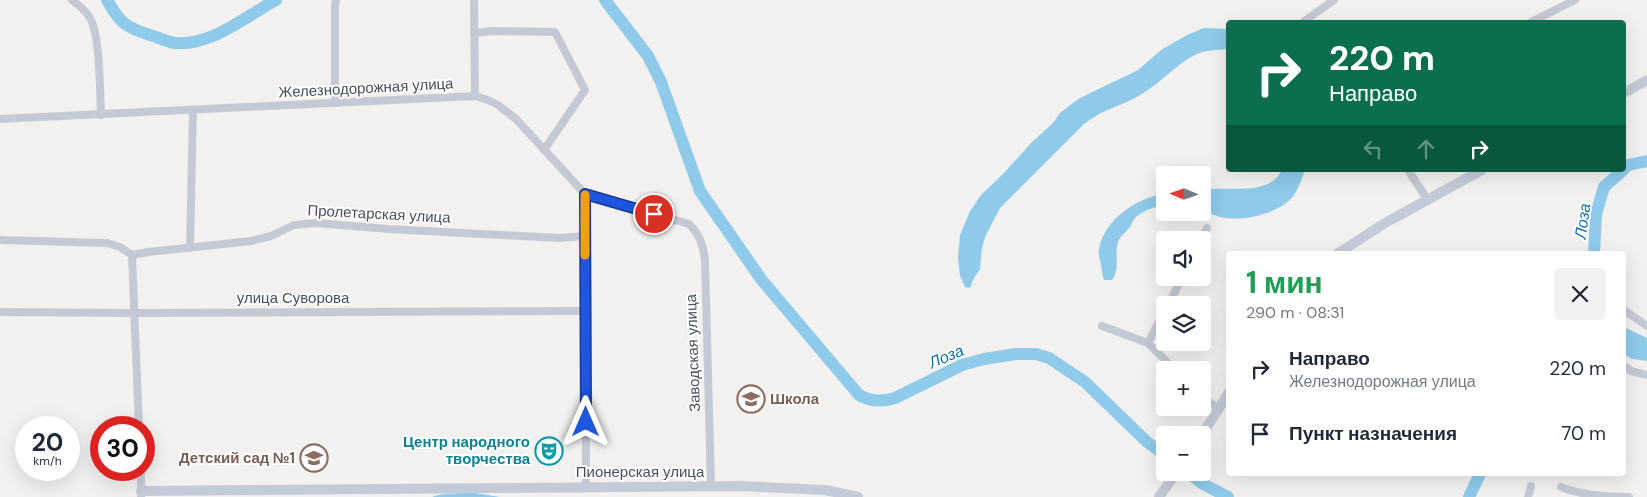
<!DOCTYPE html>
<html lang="ru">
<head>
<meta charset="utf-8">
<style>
  :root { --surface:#fff; --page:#f2f2f3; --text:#1f2937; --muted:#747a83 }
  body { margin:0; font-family:"DM Sans",sans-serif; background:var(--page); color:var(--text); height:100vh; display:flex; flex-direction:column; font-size:19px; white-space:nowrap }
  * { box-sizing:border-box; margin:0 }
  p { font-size:16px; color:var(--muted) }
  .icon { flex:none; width:28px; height:28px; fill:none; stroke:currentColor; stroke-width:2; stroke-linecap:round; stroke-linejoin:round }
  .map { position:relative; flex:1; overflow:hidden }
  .details { position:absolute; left:1226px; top:251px; width:400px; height:225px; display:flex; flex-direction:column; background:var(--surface); border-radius:5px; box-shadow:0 5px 20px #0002 }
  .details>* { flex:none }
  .guide { position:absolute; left:1226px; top:20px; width:400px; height:152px; border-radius:5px; box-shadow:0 5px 20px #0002; background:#0b6e4f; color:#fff; overflow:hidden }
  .needle { width:32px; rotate:272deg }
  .fabs { position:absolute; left:1156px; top:166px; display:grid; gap:10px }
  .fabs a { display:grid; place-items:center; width:55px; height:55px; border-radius:5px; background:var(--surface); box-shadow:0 5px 20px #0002; font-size:25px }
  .speed { position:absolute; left:15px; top:416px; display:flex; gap:10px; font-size:25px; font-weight:700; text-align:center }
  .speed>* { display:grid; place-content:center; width:65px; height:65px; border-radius:50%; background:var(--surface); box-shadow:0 5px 20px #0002; line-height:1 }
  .speed small { font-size:12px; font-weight:400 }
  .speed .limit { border:8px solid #d22; background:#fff; color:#111 }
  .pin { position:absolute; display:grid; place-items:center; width:42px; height:42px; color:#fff; margin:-21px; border:2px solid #fff; border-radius:50%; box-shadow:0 1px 5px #0007 }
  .me { position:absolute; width:55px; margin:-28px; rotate:0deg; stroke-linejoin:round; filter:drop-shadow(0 0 4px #0008) }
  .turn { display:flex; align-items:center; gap:18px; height:105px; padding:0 20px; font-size:22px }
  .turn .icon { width:65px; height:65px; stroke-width:2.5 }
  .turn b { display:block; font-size:35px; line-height:42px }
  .lanes { display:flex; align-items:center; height:48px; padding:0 20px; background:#0003; justify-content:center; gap:25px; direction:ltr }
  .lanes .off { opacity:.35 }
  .round { display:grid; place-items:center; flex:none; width:52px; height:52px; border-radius:5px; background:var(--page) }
  .headline { display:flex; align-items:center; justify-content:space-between; height:85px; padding:0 20px }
  h1 { font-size:30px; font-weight:700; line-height:38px; color:#1e9e55 }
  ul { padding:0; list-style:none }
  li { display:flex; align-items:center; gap:15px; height:65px; padding:0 20px }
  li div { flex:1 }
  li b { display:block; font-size:19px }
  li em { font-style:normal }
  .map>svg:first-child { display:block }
  .water { fill:#8fcaea }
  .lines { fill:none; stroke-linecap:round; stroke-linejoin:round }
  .river { stroke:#8fcaea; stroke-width:12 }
  .street { stroke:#c4cad5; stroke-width:8 }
  .secondary { stroke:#c4cbd8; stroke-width:10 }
  .route-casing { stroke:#143891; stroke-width:12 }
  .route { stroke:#1e56df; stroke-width:9 }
  .slow { stroke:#f59e0b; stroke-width:9 }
  .labels { text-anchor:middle; stroke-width:4; stroke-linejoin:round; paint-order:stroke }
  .street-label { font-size:15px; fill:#48505d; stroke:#fff }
  .education-label { font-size:15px; font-weight:bold; fill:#785e54; stroke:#fff; text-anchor:start }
  .culture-label { font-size:15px; font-weight:bold; fill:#0d838f; stroke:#fff; text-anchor:end }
  .water-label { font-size:16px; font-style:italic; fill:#1073a9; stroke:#fff }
</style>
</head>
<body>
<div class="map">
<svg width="1647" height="497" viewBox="0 0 1647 497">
  <rect width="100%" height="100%" fill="#f3f1f0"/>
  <g class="water">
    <path d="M1204 28 1229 29V49C1217 50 1205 50 1195 55 1178 63 1160 83 1142 94 1123 106 1102 109 1084 124L1000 208 985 237 982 248 980 269 974 278 970 288 965 287 960 276 958 258 960 235 970 211 981 195 1004 173 1032 142 1053 123 1060 113 1070 105 1080 98 1138 70 1161 50 1187 35Z"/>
    <path d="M1282 170H1305C1302 178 1299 188 1294 195 1281 213 1246 221 1225 218 1218 217 1210 213 1203 211V190C1227 185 1268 198 1282 170Z"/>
    <path d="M1165 194V207C1155 205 1144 211 1136 217 1133 219 1132 224 1130 227 1125 233 1121 235 1118 242 1114 256 1121 267 1112 280H1104C1102 275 1102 270 1101 265 1100 259 1098 255 1099 249 1104 220 1137 197 1165 194Z"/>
    <path d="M1624 327 1647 338V361L1632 359 1625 355Z"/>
    <path d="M469 492 500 497H432C441 493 458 494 469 492Z"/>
  </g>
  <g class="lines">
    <g class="river">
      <path d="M107 0C120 23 125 27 150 35 158 37 167 42 175 43 210 47 248 15 276 0"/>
      <path d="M605 0 648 56 661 82 700 191 761 279 859 395C871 402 882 402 895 398L962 365 984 359 1016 354H1036L1049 358 1085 382 1147 442 1165 455"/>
      <path d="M1624 169 1628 165 1647 161"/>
      <path d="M1594 254 1596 214 1604 187 1623 170"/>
      <path d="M1188 472 1203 484 1228 497"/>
      <path d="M1469 497 1480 474"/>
    </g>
    <g class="street">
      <path d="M72 0C79 5 87 12 91 20 100 39 100 92 101 115"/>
      <path d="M474 0 475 96"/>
      <path d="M1303 22 1334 0"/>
      <path d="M1531 22 1575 0"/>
      <path d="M474 33 492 31 555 32 585 90 544 150"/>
      <path d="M335 103V6L336 0"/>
      <path d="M0 119 475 96 488 100 498 105 516 119 585 194 689 224C700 235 703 245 705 260L711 486"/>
      <path d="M1408 170 1427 199"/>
      <path d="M585 194 586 487"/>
      <path d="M0 240 107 243 120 247 132 255 149 252 251 241 271 236 294 225 316 223 389 229 559 238 585 236"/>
      <path d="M1201 240 1207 228"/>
      <path d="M190 247 193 110"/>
      <path d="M132 255 139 428"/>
      <path d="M1168 305 1182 278"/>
      <path d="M1624 310 1647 326"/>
      <path d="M0 312 134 313 585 311"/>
      <path d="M1102 326 1148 343 1175 370"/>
      <path d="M1148 343 1165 310"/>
      <path d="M1624 366 1631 371 1647 375"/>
      <path d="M1202 397 1218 408"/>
      <path d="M141 470V497"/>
      <path d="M1561 487C1583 496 1606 496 1629 497"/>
      <path d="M1528 497 1531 486"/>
    </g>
    <g class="secondary">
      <path d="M1624 93 1647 80"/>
      <path d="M1337 254 1385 223 1482 170"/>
      <path d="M1202 435 1229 392"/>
      <path d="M141 491 740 486 825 490 858 497"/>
      <path d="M1159 497 1177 472"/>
    </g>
  </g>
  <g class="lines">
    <g class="route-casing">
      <path id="route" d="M586 422 585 194 654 214"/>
    </g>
    <use href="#route" class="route"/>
    <path class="slow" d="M585 195V255"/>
  </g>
  <defs>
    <g id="school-ring" transform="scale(1.4375)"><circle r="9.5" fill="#fff" stroke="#8d6e63" stroke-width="1.5"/><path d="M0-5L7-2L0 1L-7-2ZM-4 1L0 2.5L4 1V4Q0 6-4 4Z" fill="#8d6e63"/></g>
    <g id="theatre-ring" transform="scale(1.4375)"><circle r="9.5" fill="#fff" stroke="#0f9aa8" stroke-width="1.5"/><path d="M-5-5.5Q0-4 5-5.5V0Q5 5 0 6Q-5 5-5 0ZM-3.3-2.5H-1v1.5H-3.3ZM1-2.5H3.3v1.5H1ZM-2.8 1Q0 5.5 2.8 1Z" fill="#0f9aa8"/></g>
  </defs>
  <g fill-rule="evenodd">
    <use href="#school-ring" x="751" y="399"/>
    <use href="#theatre-ring" x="549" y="451"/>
    <use href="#school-ring" x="314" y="458"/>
  </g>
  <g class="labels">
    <g class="street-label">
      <text transform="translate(366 88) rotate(-3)" y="5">Железнодорожная улица</text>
      <text transform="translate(379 214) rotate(3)" y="5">Пролетарская улица</text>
      <text x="293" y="303">улица Суворова</text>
      <text transform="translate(693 353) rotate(-92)" y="5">Заводская улица</text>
      <text x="640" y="477">Пионерская улица</text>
    </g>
    <g class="education-label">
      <text x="770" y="404">Школа</text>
      <text x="295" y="463" text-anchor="end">Детский сад №1</text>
    </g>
    <g class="culture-label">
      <text x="530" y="447">Центр народного<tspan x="530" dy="17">творчества</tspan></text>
    </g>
    <g class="water-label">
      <text transform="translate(1582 221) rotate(-82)" y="6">Лоза</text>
      <text transform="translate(946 356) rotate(-23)" y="6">Лоза</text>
    </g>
  </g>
</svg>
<div class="fabs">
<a><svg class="needle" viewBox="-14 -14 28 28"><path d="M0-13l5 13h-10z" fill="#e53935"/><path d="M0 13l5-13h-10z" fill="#747a83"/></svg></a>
<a><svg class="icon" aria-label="sound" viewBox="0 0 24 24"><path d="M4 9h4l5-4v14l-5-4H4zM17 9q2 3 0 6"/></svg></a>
<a><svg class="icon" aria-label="layers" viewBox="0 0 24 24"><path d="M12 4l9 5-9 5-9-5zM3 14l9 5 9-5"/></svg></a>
<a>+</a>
<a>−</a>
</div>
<div class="speed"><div>20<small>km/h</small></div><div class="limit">30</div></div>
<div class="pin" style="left:654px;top:214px;background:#d93025"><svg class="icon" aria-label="arrive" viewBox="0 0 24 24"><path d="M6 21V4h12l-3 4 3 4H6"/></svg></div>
<svg class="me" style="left:586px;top:422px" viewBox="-20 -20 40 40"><path d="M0-17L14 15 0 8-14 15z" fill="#1e56df" stroke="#fff" stroke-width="4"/></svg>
<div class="guide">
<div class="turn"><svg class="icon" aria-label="right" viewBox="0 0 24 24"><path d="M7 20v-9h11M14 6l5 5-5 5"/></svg><div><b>220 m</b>Направо</div></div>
<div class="lanes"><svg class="icon off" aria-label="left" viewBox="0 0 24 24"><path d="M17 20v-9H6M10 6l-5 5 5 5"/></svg><svg class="icon off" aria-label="ahead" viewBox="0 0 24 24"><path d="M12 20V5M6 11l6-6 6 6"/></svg><svg class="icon" aria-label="right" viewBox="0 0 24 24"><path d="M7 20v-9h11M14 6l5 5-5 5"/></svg></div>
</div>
<section class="details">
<div class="headline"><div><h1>1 мин</h1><p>290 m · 08:31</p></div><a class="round"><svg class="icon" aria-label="close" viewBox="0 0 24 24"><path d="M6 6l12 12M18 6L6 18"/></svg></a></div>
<ul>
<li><svg class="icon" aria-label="right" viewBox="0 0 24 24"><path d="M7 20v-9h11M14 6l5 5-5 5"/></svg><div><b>Направо</b><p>Железнодорожная улица</p></div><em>220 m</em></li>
<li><svg class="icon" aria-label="arrive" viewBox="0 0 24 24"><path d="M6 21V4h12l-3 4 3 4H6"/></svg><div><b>Пункт назначения</b></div><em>70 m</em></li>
</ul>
</section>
</div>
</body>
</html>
